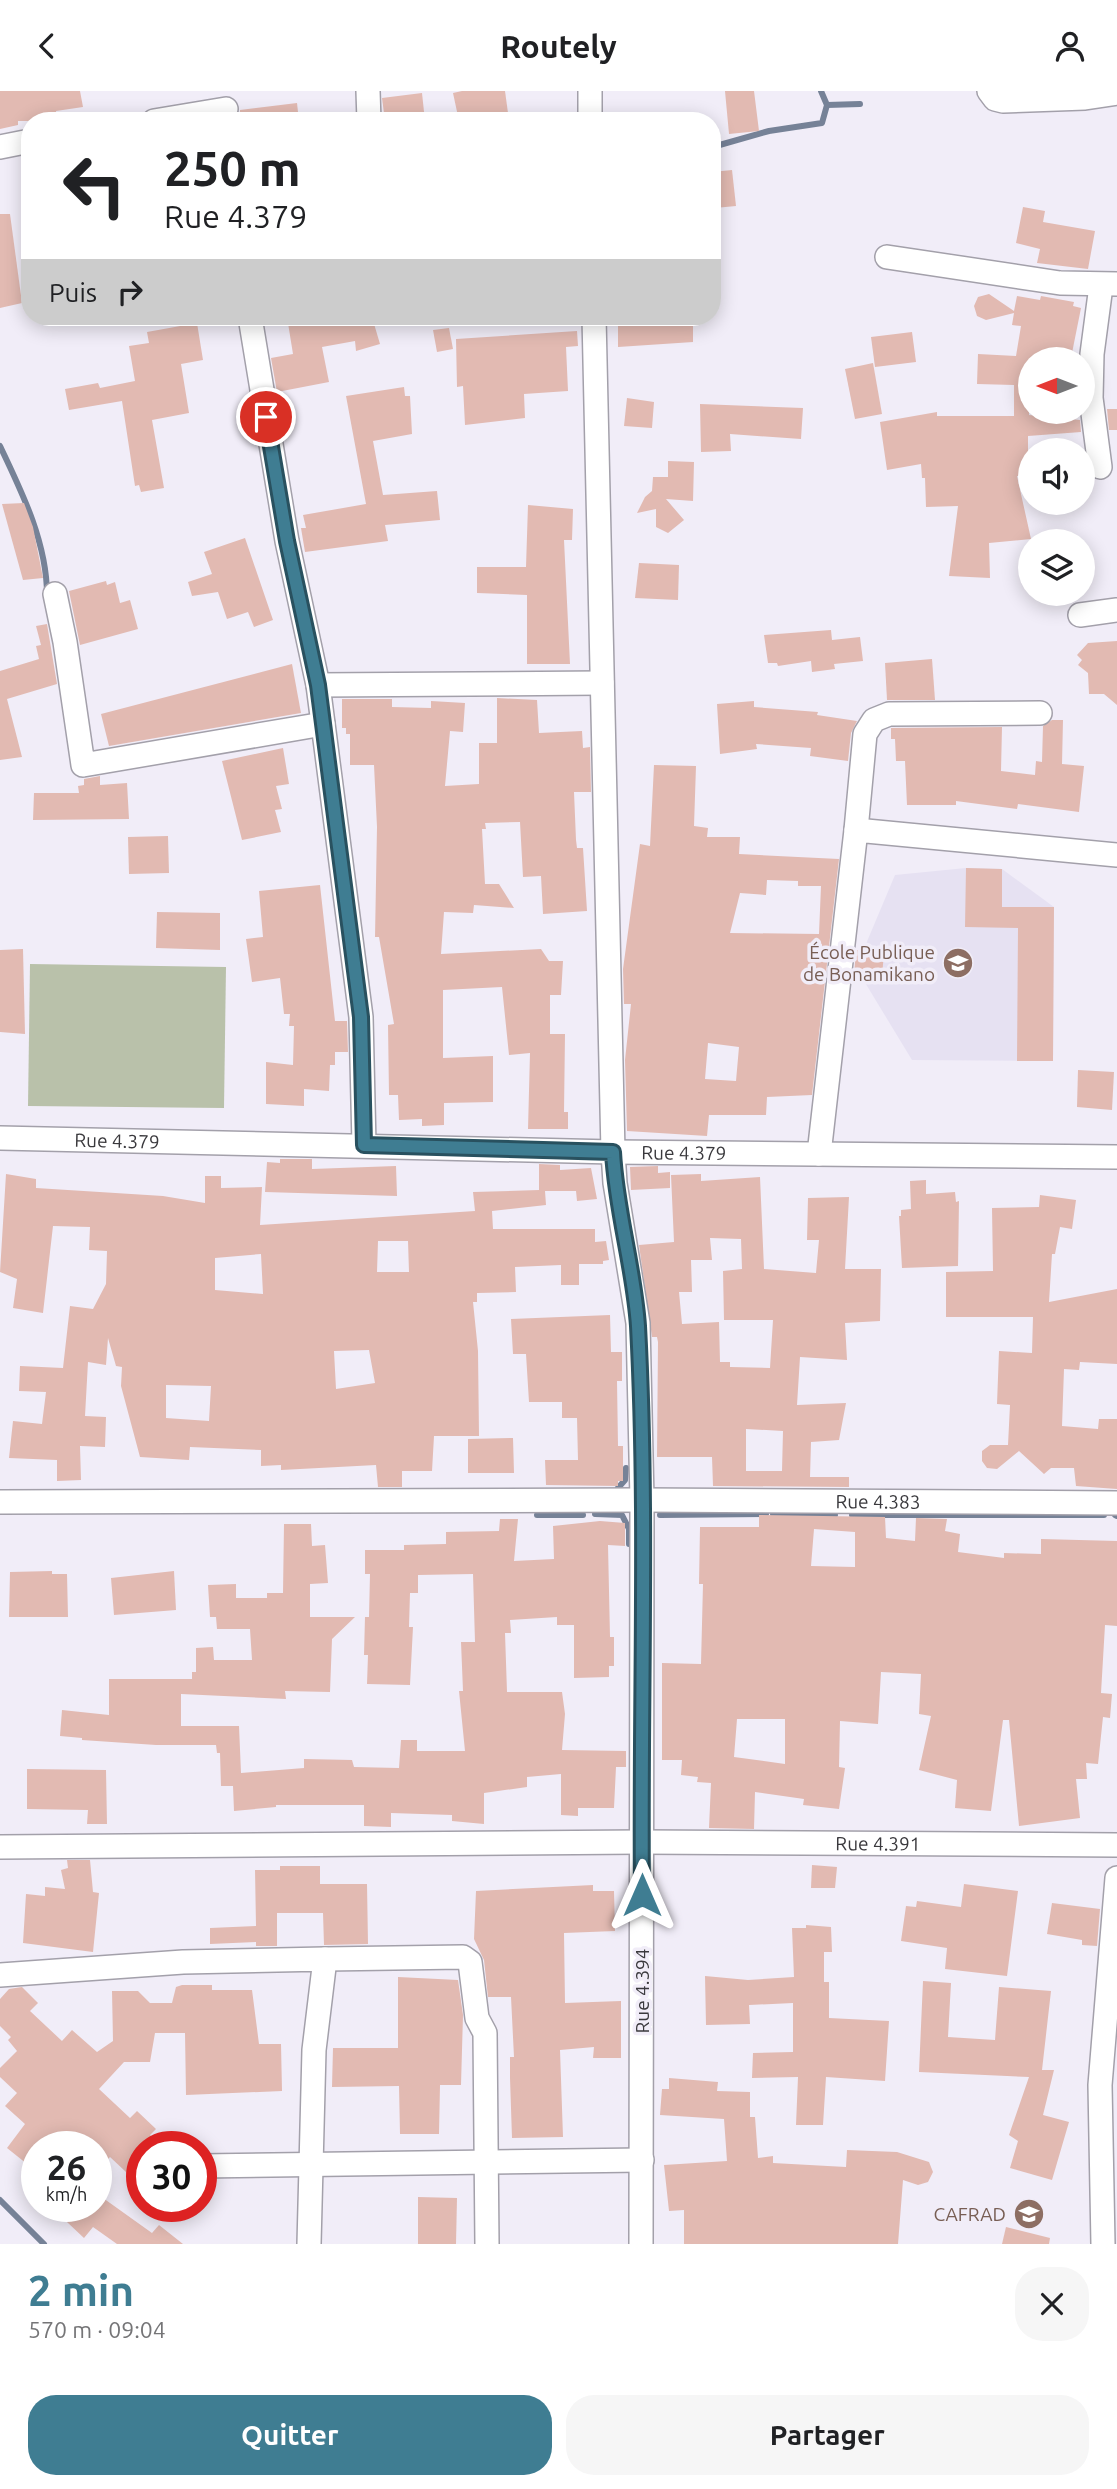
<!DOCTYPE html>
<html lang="fr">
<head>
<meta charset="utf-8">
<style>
  :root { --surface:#fff; --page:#f6f6f6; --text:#202124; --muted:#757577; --accent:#3f7d92 }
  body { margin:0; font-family:Ubuntu,sans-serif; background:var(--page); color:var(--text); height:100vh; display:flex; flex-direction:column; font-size:26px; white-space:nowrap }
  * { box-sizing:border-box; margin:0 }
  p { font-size:23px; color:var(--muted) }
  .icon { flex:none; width:38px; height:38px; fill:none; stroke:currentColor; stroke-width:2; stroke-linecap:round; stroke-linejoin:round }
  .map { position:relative; height:2153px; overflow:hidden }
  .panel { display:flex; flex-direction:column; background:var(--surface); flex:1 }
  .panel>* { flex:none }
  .guide { position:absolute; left:21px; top:21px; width:700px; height:214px; border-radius:28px; box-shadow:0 4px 18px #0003; background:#fff; color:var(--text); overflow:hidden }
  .needle { width:46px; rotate:270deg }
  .controls { position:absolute; left:1018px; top:256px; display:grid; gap:14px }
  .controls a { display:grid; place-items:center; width:77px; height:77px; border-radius:50%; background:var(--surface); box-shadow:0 4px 18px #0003; font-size:35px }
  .speed { position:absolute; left:21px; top:2040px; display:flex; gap:14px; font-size:35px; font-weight:700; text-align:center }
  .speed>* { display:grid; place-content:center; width:91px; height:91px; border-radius:50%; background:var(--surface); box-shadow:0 4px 18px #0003; line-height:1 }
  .speed small { font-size:18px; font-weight:400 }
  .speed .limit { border:10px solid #d22; background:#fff; color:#111 }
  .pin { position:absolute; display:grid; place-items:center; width:60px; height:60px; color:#fff; margin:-30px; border:4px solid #fff; border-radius:50%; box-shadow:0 2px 7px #0007 }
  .me { position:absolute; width:77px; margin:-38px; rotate:0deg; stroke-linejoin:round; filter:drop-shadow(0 0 5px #0008) }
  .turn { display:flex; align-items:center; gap:24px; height:147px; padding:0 28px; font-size:32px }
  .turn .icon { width:91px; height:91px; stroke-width:2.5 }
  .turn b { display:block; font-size:49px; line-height:60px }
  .then { display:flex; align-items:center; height:66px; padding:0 28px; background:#0003; gap:14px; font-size:26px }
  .round { display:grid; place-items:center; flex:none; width:74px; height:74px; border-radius:28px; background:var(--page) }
  .summary { display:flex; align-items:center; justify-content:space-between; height:119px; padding:0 28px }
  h1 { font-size:42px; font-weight:700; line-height:52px; color:var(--accent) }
  .action { display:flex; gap:14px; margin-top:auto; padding:14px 28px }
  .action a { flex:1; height:80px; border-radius:28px; background:var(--accent); color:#fff; font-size:28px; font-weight:700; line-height:80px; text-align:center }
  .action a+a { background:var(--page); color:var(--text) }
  header { display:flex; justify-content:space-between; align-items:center; height:91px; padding:0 28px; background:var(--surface); font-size:32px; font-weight:700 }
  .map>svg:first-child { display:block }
  .built { fill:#e6e1f2 }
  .green { fill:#b9c1aa }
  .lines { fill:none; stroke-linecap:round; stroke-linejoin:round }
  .stream { stroke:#768297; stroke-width:6 }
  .building { fill:#e2bab2; fill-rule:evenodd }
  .street-casing { stroke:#a3a0aa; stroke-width:26 }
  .street { stroke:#fff; stroke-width:23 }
  .route-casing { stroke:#29515f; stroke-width:18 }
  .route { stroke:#3f7d92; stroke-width:12 }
  .labels { text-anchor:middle; stroke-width:7; stroke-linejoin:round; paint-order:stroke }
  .education-label { font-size:19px; fill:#785e54; stroke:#f1edf8; text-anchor:end }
  .street-label { font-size:19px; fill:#3a393d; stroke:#f1edf8 }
</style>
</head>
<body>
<header><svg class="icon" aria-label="back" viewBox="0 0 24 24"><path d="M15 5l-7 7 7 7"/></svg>Routely<svg class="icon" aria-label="person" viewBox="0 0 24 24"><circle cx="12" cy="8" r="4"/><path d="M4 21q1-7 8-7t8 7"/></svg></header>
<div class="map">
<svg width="1117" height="2153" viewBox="0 0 1117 2153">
  <rect width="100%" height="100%" fill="#f1edf8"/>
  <path class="built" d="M966 777 1002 778 1054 816 1053 970 912 969 861 885 863 860 895 784Z"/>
  <path class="green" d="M30 873 226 876 224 1017 28 1015Z"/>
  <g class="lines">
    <g class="stream">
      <path d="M827 14 860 13"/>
      <path d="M716 55 769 40 822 32 827 14 821 0"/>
      <path d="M0 355C22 401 47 452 47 504"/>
      <path d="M618 1397 625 1389 626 1377"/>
      <path d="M595 1423 622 1424 629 1438V1453"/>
      <path d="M773 1423 835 1424"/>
      <path d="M537 1424H583"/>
      <path d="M660 1424 766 1423"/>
      <path d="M852 1424H1104"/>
      <path d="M1115 1424 1117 1425"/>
      <path d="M0 2109 44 2153"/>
    </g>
  </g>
  <g class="building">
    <path d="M0 0H80L83 16 56 20 57 30H18V34L0 38Z"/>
    <path d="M462 0H505L508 22 475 30H459L453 2Z"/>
    <path d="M725 0H754L759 40 729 43Z"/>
    <path d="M422 2 425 30H385L382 7Z"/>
    <path d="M297 12 299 30H240V19Z"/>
    <path d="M732 79 736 115 715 117 712 81Z"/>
    <path d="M1023 116 1045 120 1043 131 1095 140 1088 178 1037 172 1040 158 1016 152Z"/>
    <path d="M0 123H10L22 212 0 217Z"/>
    <path d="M989 203 1014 220 1017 205 1040 209 1041 205 1074 211 1073 215 1081 217 1072 262H1064V268H1031L1029 324 1080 329 1081 341 1028 345V385H1017L1031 448 989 452 990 487 949 485 958 415 926 416 925 387H922L921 373 887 379 880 331 937 321V325H1014V294L977 293 978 263 1016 265 1021 235 1012 234 1014 222 986 229 977 225 974 215 978 206Z"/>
    <path d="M287 226H372L380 253 356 260 355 250 322 256 329 291 277 301 271 267 293 263Z"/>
    <path d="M618 226H693V251L618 256Z"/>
    <path d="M197 232 203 269 181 273 189 322 152 329 164 397 141 401 139 394 135 395 122 310 69 319 65 298 98 292 100 297 135 290 129 255 149 252 147 241Z"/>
    <path d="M449 237 453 258 437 261 433 239Z"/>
    <path d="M577 240 578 255 566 256 568 300 524 303 525 327 465 334 463 295 457 296 456 248Z"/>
    <path d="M912 241 916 271 875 276 871 246Z"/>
    <path d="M873 272 882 323 855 328 845 278Z"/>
    <path d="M404 296 405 305H410L412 343 373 350 383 404 437 400 440 429 385 434 388 450 305 461 301 437H306L303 424 366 413 346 305Z"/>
    <path d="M627 307 654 311 652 337 624 335Z"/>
    <path d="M700 313 803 317 801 348 730 343 731 360 701 361Z"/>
    <path d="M1107 318H1117V339H1109Z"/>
    <path d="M668 370 694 371 693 410 666 408 684 429 668 442 656 436V418L637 422 645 406 652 400 653 386H668Z"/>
    <path d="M24 412 33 436 43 487 23 489 2 413Z"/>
    <path d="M528 414 573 418 572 449H564L570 573H527V504L477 502V476H526Z"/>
    <path d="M245 447 273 529 254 536 248 521 227 528 218 501 192 505 188 491 212 483 204 461Z"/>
    <path d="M639 472 679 474 678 509 635 507Z"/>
    <path d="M106 490 107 494 115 491 120 512 130 509 138 538 80 554 69 500Z"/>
    <path d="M47 533 57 593 7 608 22 666 0 669V580L39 568 36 555 41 554 36 535Z"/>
    <path d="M831 539 832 549 860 546 863 570 834 573 835 578 812 581 811 570 778 575 777 572H768L764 544Z"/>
    <path d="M1117 550V614L1104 603H1089L1088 582 1078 574 1082 569 1077 564 1088 552Z"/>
    <path d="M932 568 935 609H887L885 572Z"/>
    <path d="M292 573 301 622 109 655 101 623Z"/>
    <path d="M497 607 537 609 539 642 582 640 583 657 590 656 591 701H574L576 749 577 757H583L587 820 543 823 541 785 523 786 520 731 485 732 486 738H482L485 793H499L514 817 474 814 473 822 444 821 441 863 541 858 549 870H563L561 904H550V943H565L564 1021H568V1038H528L530 962 509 964 502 896 443 899V967L493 965V1011L444 1012V1034L422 1035V1028L399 1029 398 1004H389L388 934 394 933 379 846H375L377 736 374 674H350V643H346V637H342V608H392V616L431 617V610L465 612 463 641 450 640 445 695 479 693V652H497Z"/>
    <path d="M754 610V616L818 621 817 624 857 630 851 642 848 670 810 665 811 657 756 653 757 658 720 663 717 613Z"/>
    <path d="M1052 629H1063L1062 673 1084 675 1079 721 1018 713 1017 718 956 710V714H907L905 670H896L895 648H891V637L1002 636 1001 680 1035 684 1036 670 1042 671 1043 635Z"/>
    <path d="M283 657 289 693 276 695 282 718 275 719 281 741 242 749 222 670Z"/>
    <path d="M654 674 696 675 694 735 708 737 707 746H740L739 763 839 768 812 1004 767 1006 766 1024H709L707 1045 627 1040 625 969 631 913H624L623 878 640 753 650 755ZM767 789 798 790V795H821L819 843 730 842 740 802 766 804ZM708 952 739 956 736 990 705 988Z"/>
    <path d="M100 685V694L127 692 129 728 33 729 34 702H79L78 695 84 694V688Z"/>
    <path d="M168 745 169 782 129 783 128 746Z"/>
    <path d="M966 777 1002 778V816H1054L1053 970H1017L1018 837 965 836Z"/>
    <path d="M320 794 335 930H347L348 961H335V974H330L329 1000 304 998V1015L266 1013V971L293 974 294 935H289L290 923H284L280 887 252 891 246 848 263 846 259 800Z"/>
    <path d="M157 821 220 822V859L156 857Z"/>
    <path d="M23 858 25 943 0 941V859Z"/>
    <path d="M856 859 884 861 882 886 854 884Z"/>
    <path d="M1078 979 1114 981 1112 1019 1077 1016Z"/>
    <path d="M280 1068H312V1078L396 1075 397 1105 265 1101 267 1071 280 1072Z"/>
    <path d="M539 1073 560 1074V1079L591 1077 597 1108 577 1110 576 1100H545L546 1114 492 1120 493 1138H595V1151L606 1150 609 1169 603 1170V1173H579V1194H561V1174L515 1176 516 1201 477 1202V1211H473L478 1260 479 1345H434L432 1380H402V1396H378L376 1374 281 1379V1374L261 1375V1359L190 1356 189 1369 140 1366 121 1295 122 1276 116 1275 108 1247 106 1274 88 1271 85 1325 106 1326 105 1356 80 1355 81 1389 57 1390V1369L9 1367 13 1330 42 1333 46 1301 19 1300 20 1275 63 1277 70 1215 93 1218 106 1193 107 1160 89 1159 90 1136 53 1135 43 1222 13 1217 17 1188 0 1181 6 1083 36 1088V1097L163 1105 205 1112V1085H221V1097L262 1096 260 1134 475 1120 473 1101 539 1099ZM378 1150H408L409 1181H377ZM261 1163 263 1203 215 1199V1167ZM369 1259 375 1292 336 1298 334 1260ZM166 1294 211 1295 209 1330 166 1327Z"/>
    <path d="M658 1075V1082L670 1081V1097L631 1099 630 1076Z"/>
    <path d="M701 1083V1090L760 1086 764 1178 816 1182 819 1149H807L808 1107 849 1106 845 1178H881L880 1230 845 1232 847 1269 800 1266 797 1314 846 1312 839 1349 811 1351 810 1386H849V1396L713 1395 712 1366H657L658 1251 657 1246H652L639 1154 674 1151 671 1084ZM710 1147 741 1148 742 1178 723 1180 724 1229H773L770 1277 730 1276V1271H720L719 1231 682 1233 679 1201H692L691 1169H712ZM746 1338 783 1340 782 1380H746Z"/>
    <path d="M926 1089V1103L955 1101 956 1111 959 1110 958 1175 902 1177 899 1125H901V1119L911 1118 910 1090Z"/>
    <path d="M1040 1104 1076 1109 1072 1138 1060 1136 1055 1163H1052L1049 1211 1117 1198V1273L1080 1271 1079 1279 1064 1278 1062 1335 1098 1338 1099 1328H1117V1398L1076 1395 1074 1377H1051L1044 1383 1019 1360 997 1378 987 1377 982 1370V1360L990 1354H1008L1010 1314 997 1313 999 1260 1032 1262 1033 1226H946V1181L993 1180 992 1117 1039 1116Z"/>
    <path d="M610 1224 611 1261H622V1290H617L618 1355H623V1390H618V1395L546 1394 545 1369H578L577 1327H562V1311H529L526 1263H513L511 1228Z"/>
    <path d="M513 1347 514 1382H468V1348Z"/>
    <path d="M759 1424 885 1426 886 1447 915 1450 916 1427 947 1428 945 1440 960 1443 958 1461 1004 1467V1462L1041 1463V1448L1117 1450V1535L1105 1534 1101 1602 1112 1603 1110 1627 1103 1626 1098 1673 1086 1672 1087 1688H1076L1080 1727 1019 1735 1009 1629H1003L991 1720 955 1717 957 1689 919 1679 931 1625 919 1623 921 1583 881 1581 878 1633 840 1630 839 1676 845 1677 839 1718 803 1714 804 1708 755 1701 754 1738 709 1737 711 1692 697 1691 698 1686 681 1684 682 1669H662V1572L701 1573 703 1493H699L700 1436H759ZM814 1438 855 1441V1476L811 1475ZM737 1628H785V1673L734 1666Z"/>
    <path d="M500 1428H518L514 1470 554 1468 553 1435 600 1430 625 1432V1455L608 1454 610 1546H614V1575H609V1586L574 1587V1534H557V1526L510 1529 511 1542H505L507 1601H562L565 1623 562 1659 626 1660V1676H616L614 1717H578V1725L561 1724V1683L527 1686V1696L484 1702V1733L452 1730V1724L391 1722V1736L364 1735V1714H276V1716L234 1720 233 1695H221L220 1662H217L216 1654H156L82 1649V1647L60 1645 62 1619 109 1624V1588H192V1581H196V1557L213 1556 214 1569H252L250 1538H217L216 1526H210L208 1494 236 1493V1507H267V1502H283L284 1433H311L312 1455 325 1454 328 1492 310 1493V1526H355L332 1548 330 1601 285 1600 286 1608 181 1603V1635H239L241 1682 304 1677V1668L352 1669 354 1676 399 1677 401 1649H417V1660H465L459 1600H463L461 1551H475L473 1483 418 1484V1502H410L409 1536H413L410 1594 367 1593 368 1564H364L365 1526H369L370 1483H365V1459H404V1454L446 1453V1441L499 1440Z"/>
    <path d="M52 1480V1483H67L68 1526H9L10 1481Z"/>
    <path d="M174 1480 176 1519 114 1524 111 1487Z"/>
    <path d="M27 1678 106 1679 107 1733H87L88 1719 27 1718Z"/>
    <path d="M67 1769H90L93 1801 99 1802 93 1861 23 1852 26 1803 45 1805V1796L65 1798 61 1779 68 1777Z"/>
    <path d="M812 1774 837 1776 835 1797H811Z"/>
    <path d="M280 1775H320V1793H367L368 1853 324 1854 323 1822H277V1855H256V1851L210 1853V1837L256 1835 255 1779H280Z"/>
    <path d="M964 1793 1018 1800 1007 1885 945 1878 947 1857 901 1850 906 1815 916 1816 917 1810 961 1816Z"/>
    <path d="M593 1794V1800H614L615 1840 564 1842 565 1912 621 1910V1967H593L594 1956 560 1959 563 2046 512 2047 510 1987V1966H514L511 1906H488L484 1869 474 1848 476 1800Z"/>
    <path d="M1052 1812 1100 1818 1097 1855 1082 1854V1849L1047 1843Z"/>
    <path d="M806 1834 831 1836 832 1861H824V1891H829V1927L889 1930 885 1990 826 1986 823 2034H796L798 1986 752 1987 753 1962 793 1961V1912L749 1914 750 1933 706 1934 705 1885 748 1889 794 1886 792 1837H806Z"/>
    <path d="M398 1886 458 1889 463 1924 461 1994H440L439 2043H400L399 1995 332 1996 333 1957H398Z"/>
    <path d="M923 1890 951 1892 948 1946 995 1949 999 1896 1051 1900 1042 1979H1054L1043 2024 1069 2031 1052 2089 1010 2077 1018 2050 1009 2044 1029 1986 919 1981Z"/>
    <path d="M182 1894H212V1899H252L259 1953H281L282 2000 186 2004 185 1942H155L150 1971H124L99 1998 130 2027 137 2020 156 2038 150 2044 156 2050 151 2056H142V2065L126 2081 110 2066 96 2081V2056H37V2081L7 2057 25 2033 5 2015 17 2002 0 1986V1977L17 1960 8 1949 11 1946 0 1935V1908L9 1898 22 1896 38 1912 30 1920 62 1950 72 1939 97 1961 113 1950 112 1900H138L150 1912H172L176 1896Z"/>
    <path d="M669 1987 718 1991 717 2000 750 2001V2026H755L758 2067 773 2065V2072L846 2076 847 2059 897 2061 929 2071 933 2081 928 2091 918 2094 903 2089 898 2153H684V2119L669 2120 664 2074 727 2070 724 2028 660 2024 662 1998H669Z"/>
    <path d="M96 2102 152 2142 159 2134 183 2153H117L93 2136 84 2147 51 2116H96Z"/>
    <path d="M418 2106 457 2107 456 2153H418Z"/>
    <path d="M1006 2136 1050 2147 1049 2153H1002Z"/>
  </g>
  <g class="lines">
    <g class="street-casing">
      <g id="street">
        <path d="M368 0 369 30"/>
        <path d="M590 0V30"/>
        <path d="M989 0 995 8 1003 10 1085 7 1117 2"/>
        <path d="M154 30 226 18"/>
        <path d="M0 56 30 50"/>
        <path d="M887 166 1060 192 1117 193"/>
        <path d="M250 226 287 450 318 594 361 926 364 1054"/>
        <path d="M594 226 613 1061 615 1092 638 1232 642 1409 641 2153"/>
        <path d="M1100 376 1091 307 1092 263 1101 195"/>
        <path d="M55 503 65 551 83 674 323 633"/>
        <path d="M1080 524 1117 519"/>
        <path d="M318 594 602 592"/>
        <path d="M856 739 865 643 874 629 889 623 1040 622"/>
        <path id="s1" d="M0 1047 613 1061 1117 1066"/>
        <path d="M819 1063 856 739 1117 764"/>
        <path id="s2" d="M0 1411 642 1409 1117 1412"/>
        <path id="s3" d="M0 1756 642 1751 1117 1754"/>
        <path d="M325 1868 463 1866 470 1871 477 1927 485 1942 487 2153"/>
        <path d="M0 1884 183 1871 325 1868 314 1959 309 2153"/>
        <path d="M201 2075 642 2069"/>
        <path d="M1103 2153 1100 1994 1117 1787"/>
      </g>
    </g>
    <use href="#street" class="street"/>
  </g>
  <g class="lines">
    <g class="route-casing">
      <path id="route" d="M266 326 287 450 318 594 361 926 364 1054 613 1061C616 1120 634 1176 638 1235 648 1424 640 1614 642 1804"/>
    </g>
    <use href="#route" class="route"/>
  </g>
  <defs>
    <g id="school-disc" transform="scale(1.575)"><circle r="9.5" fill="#8d6e63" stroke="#f1edf8"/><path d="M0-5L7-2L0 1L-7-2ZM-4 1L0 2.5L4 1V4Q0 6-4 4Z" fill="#fff"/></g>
  </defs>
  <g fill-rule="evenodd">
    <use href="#school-disc" x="958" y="872"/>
    <use href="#school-disc" x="1029" y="2123"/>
  </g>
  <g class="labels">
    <g class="education-label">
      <text x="935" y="868">École Publique<tspan x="935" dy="22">de Bonamikano</tspan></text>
      <text x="1006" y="2130">CAFRAD</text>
    </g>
    <g class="street-label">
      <text dy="7" stroke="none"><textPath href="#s1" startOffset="117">Rue 4.379</textPath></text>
      <text dy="7" stroke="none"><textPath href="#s1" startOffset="684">Rue 4.379</textPath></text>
      <text dy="7" stroke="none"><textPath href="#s2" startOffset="878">Rue 4.383</textPath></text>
      <text dy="7" stroke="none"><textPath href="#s3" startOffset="878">Rue 4.391</textPath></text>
      <text transform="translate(642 1900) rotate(-90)" y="7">Rue 4.394</text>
    </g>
  </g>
</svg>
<div class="controls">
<a><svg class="needle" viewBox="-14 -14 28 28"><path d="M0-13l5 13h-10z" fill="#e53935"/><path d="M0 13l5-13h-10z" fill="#757577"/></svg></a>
<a><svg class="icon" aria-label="sound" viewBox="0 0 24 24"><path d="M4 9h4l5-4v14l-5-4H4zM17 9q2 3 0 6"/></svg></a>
<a><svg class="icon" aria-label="layers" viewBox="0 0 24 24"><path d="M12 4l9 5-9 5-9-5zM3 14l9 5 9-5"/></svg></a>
</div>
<div class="speed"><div>26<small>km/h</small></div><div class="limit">30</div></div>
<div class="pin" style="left:266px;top:326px;background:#d93025"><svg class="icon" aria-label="arrive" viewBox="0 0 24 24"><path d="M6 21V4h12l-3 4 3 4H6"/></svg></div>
<svg class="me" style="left:642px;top:1804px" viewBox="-20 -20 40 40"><path d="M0-17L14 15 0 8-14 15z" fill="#3f7d92" stroke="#fff" stroke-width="4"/></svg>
<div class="guide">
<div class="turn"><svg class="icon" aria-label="left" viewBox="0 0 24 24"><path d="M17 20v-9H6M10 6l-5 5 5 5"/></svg><div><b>250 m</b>Rue 4.379</div></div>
<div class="then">Puis<svg class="icon" aria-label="right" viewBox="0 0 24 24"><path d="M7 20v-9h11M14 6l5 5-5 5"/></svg></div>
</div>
</div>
<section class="panel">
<div class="summary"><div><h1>2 min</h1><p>570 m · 09:04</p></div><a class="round"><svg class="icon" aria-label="close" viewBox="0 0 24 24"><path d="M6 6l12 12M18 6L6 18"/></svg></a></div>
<div class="action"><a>Quitter</a><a>Partager</a></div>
</section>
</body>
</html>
